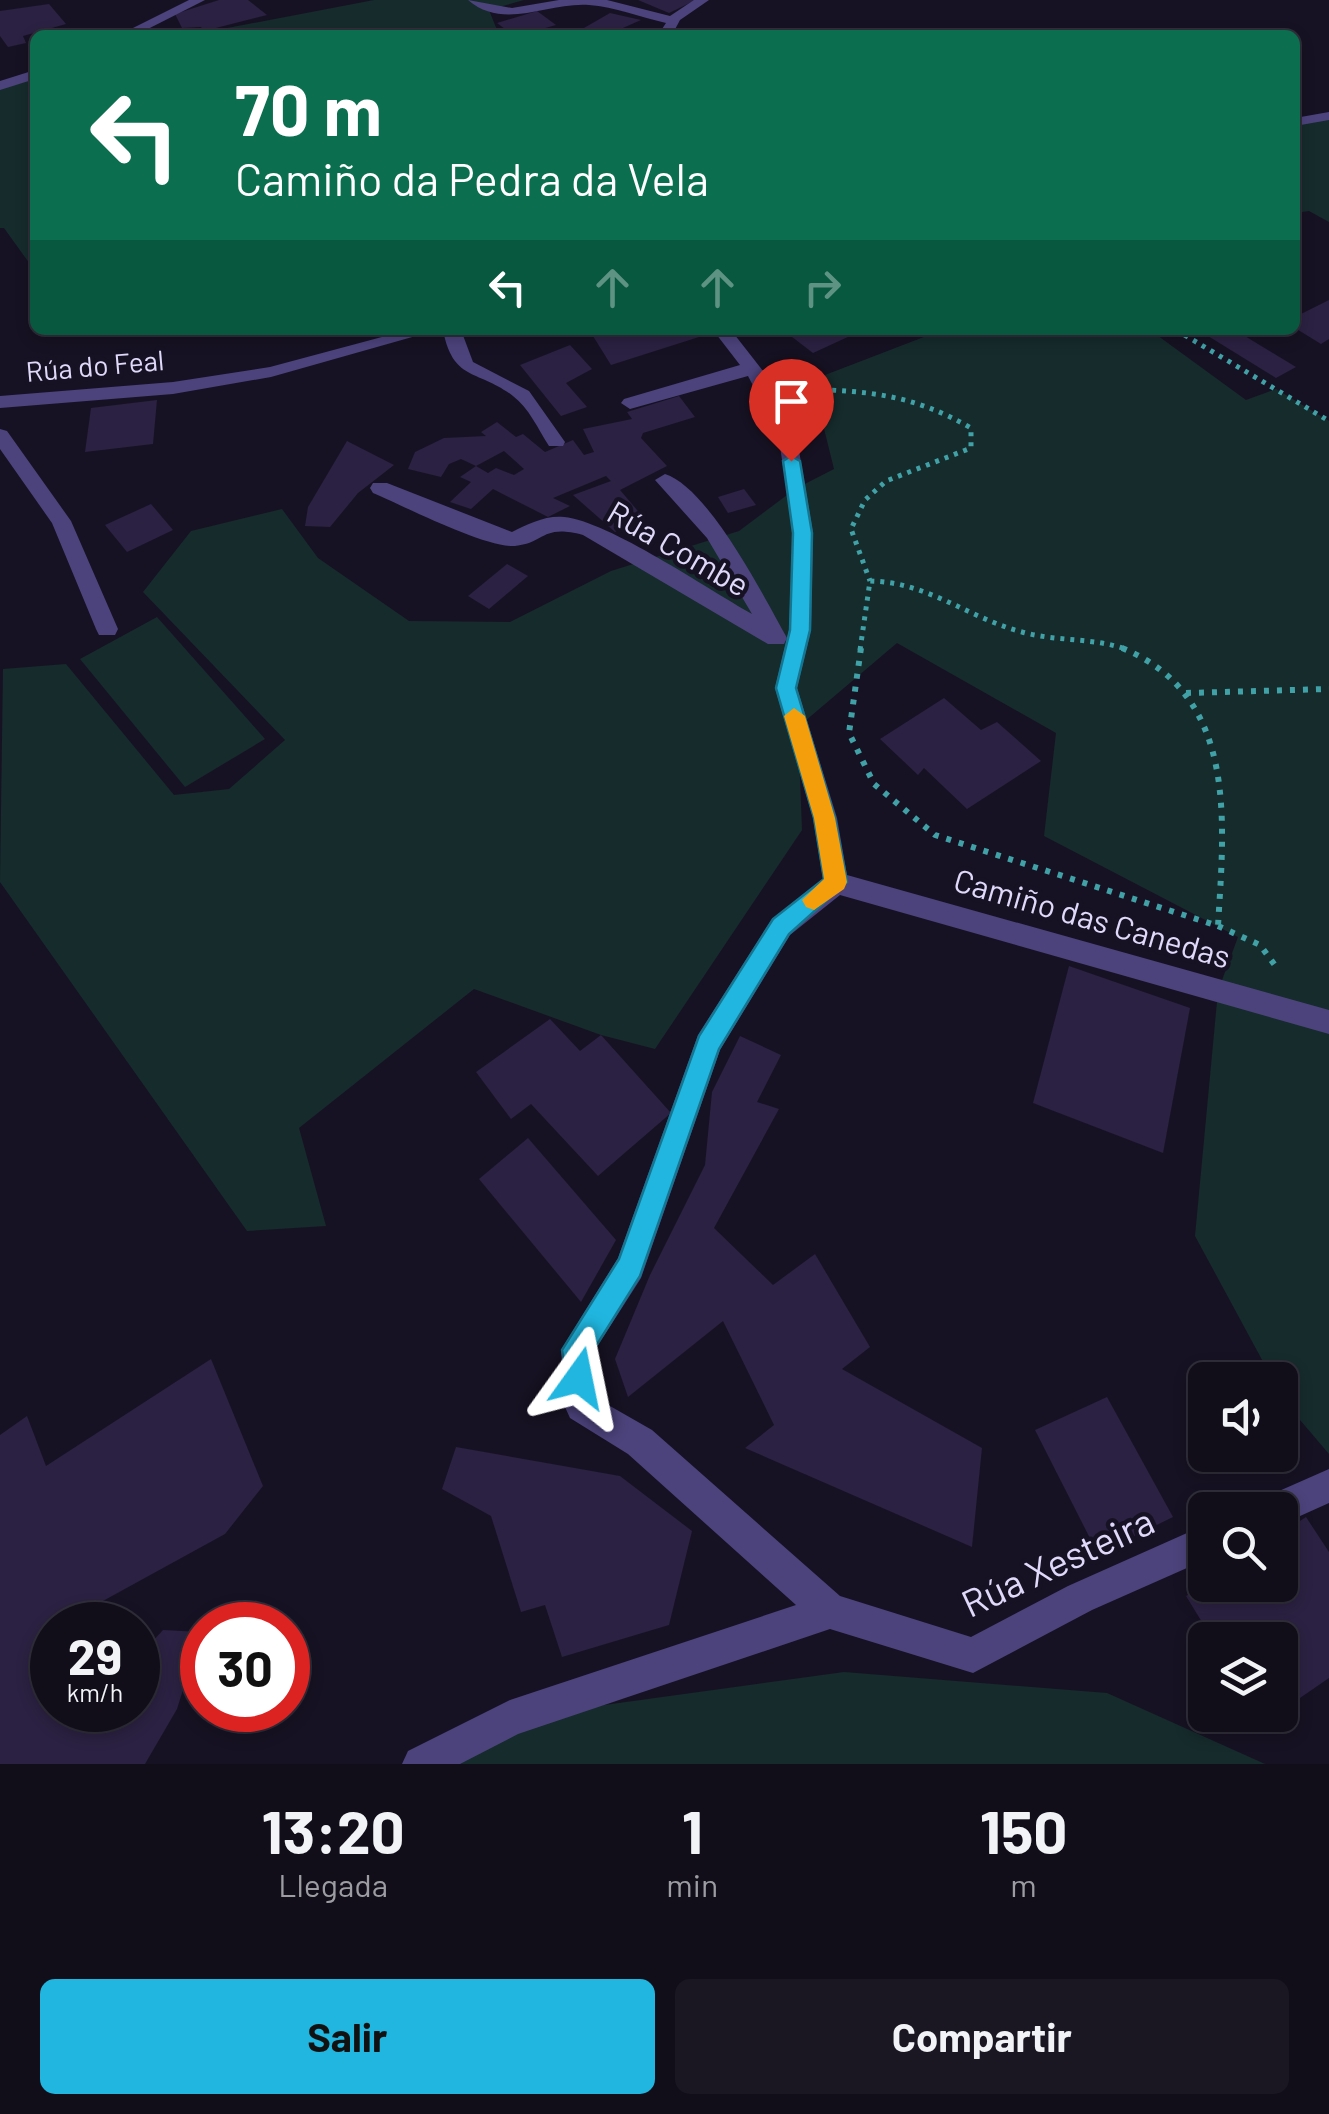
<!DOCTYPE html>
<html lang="es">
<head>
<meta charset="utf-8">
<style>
  :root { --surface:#110e1a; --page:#1a1723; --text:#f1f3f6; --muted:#9c9ca2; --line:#302e39; --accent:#20b6df }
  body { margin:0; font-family:Barlow,sans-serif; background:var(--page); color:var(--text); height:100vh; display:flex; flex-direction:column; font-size:38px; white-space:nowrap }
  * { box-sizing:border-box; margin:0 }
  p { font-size:32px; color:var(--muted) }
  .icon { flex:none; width:55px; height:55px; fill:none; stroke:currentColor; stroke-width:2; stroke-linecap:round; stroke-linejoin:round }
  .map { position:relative; height:1764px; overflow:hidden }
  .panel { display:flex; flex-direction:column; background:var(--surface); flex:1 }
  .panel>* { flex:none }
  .top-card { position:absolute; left:30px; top:30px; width:1270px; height:305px; border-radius:15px; box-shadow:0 5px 15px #0003,0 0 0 2px var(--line); background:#0b6e4f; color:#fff; overflow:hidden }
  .buttons { position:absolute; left:1188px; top:1362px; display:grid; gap:20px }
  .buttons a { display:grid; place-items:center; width:110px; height:110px; border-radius:15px; background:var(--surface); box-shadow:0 5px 15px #0003,0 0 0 2px var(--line); font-size:50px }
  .speed { position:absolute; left:30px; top:1602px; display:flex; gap:20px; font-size:50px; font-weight:700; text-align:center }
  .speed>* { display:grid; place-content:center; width:130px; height:130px; border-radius:50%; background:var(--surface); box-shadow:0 5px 15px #0003,0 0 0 2px var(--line); line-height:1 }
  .speed small { font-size:25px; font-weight:400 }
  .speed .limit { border:15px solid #d22; background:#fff; color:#111 }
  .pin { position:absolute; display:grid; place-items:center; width:85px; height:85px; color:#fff; margin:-102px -42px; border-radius:50% 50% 50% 0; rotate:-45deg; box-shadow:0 0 10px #0007 }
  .pin .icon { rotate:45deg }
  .me { position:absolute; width:110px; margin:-55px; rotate:12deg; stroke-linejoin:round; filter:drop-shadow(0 0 8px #0008) }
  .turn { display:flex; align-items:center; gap:35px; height:210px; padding:0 40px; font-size:45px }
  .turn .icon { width:130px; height:130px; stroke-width:2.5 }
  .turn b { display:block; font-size:70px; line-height:85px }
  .lanes { display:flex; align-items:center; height:95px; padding:0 40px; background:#0003; justify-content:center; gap:50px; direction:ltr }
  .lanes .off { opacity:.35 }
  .eta { display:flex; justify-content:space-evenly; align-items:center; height:170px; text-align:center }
  .eta b { font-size:60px; font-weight:700; line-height:70px }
  .button { display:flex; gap:20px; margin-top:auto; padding:20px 40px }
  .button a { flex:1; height:115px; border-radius:15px; background:var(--accent); color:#111; font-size:40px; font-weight:700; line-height:115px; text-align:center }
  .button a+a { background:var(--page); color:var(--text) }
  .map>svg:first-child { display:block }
  .green { fill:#162b2c }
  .building { fill:#2b2142 }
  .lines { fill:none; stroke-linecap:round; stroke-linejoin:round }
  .path-far1 { stroke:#40a1a7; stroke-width:5; stroke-dasharray:4 6; stroke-linecap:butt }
  .path { stroke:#40a1a7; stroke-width:6; stroke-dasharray:5 8; stroke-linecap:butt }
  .minor { fill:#4c437c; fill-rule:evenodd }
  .route { fill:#20b6df; stroke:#157691; stroke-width:2.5 }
  .slow { fill:#f59e0b }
  .labels { text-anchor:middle; stroke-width:9; stroke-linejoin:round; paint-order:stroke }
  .far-street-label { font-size:28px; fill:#e1d9fa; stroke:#171223 }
  .street-label { font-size:32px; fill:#e1d9fa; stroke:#171223 }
  .near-street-label { font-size:38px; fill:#e1d9fa; stroke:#171223 }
</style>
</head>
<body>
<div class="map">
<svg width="1329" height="1764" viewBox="0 0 1329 1764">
  <rect width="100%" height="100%" fill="#171223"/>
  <g class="green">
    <path d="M374 0H524L489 10 499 35H191Z"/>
    <path d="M35 73V271L4 228H0V86Z"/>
    <path d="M1329 116V222L1309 211 1295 213V122Z"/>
    <path d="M942 330H1150L1246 400 1276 389 1329 421V1454L1283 1400 1280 1380H1273L1195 1236 1218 991 1238 937 1044 836 1056 733 897 643 798 727 802 830 655 1049 601 1035 474 989 299 1128 326 1226 247 1231 0 882 3 669 66 664 174 795 229 789 285 740 143 592 191 531 282 509 318 558 409 621 510 622 611 571 739 531 795 489 834 469 812 380Z"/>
    <path d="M157 617 265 739 185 787 80 659Z"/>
    <path d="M844 1672 1107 1693 1265 1764H421L510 1718Z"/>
  </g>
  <g class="building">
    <path d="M219 0H248L267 15 204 31 201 27 182 28 175 14Z"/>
    <path d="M638 0H696L669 13Z"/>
    <path d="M49 4 66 24 23 36 26 43 8 47 0 36V11Z"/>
    <path d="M537 11 556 25 531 32 535 35H513L497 23Z"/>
    <path d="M610 13 641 20 607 35 584 28Z"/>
    <path d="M1329 300V339L1321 344 1295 328V317Z"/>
    <path d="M617 330H721L611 365 593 336Z"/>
    <path d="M783 330H863L813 353Z"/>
    <path d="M1220 330H1235L1296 367 1276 378 1208 336Z"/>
    <path d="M570 345 592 369 566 383 587 407 561 416 520 365Z"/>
    <path d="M679 396 695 417 643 433 641 438 667 466 620 490 643 517 615 532 573 495 611 481 606 476 553 498 570 506 548 517 493 489 471 509 450 502 471 482 460 477 476 466 488 473 496 468 514 475 524 469 504 451 476 466 461 459 449 464 441 477 408 469 415 452 444 438 486 436 481 432 497 422 516 437 523 434 545 452 573 440 584 455 594 452 583 429 632 419 627 412Z"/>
    <path d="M157 400 153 444 85 452 91 408Z"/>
    <path d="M347 441 394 465 358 493 330 527 305 526 308 507Z"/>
    <path d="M744 489 756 505 728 513 718 497Z"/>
    <path d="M151 504 173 530 127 552 105 525Z"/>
    <path d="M507 564 528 576 489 609 468 596Z"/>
    <path d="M944 698 981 730 997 722 1041 761 967 809 924 768 918 775 880 739Z"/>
    <path d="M1069 966 1190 1008 1163 1153 1033 1103Z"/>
    <path d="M550 1019 580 1051 601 1035 671 1113 598 1176 531 1104 511 1119 476 1072Z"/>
    <path d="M740 1036 781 1055 757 1102 779 1109 714 1228 773 1285 815 1254 870 1347 842 1369 982 1448 972 1547 745 1448 774 1425 723 1321 628 1397 615 1359 650 1275 705 1165 712 1092Z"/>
    <path d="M528 1138 616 1240 581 1302 479 1179Z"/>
    <path d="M211 1359 263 1486 225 1534 81 1613 85 1625H52V1710H138V1657L163 1630 201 1632 177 1709 145 1764H0V1435L27 1416 46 1466Z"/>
    <path d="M1107 1397 1173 1517 1098 1554 1035 1430Z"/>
    <path d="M456 1447 620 1476 692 1531 669 1625 562 1657 545 1605 521 1612 491 1516 442 1489Z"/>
    <path d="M1306 1517 1329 1552V1678L1300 1698 1280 1667V1640H1213L1186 1596 1205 1583 1280 1585V1534Z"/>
  </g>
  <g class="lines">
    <g class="path-far1">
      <path d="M1176 330 1329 421"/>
      <path d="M802 389C868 391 912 394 971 428V448L886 481 865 500 851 529 870 581"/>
      <path d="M860 650 870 581C928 582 968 618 1022 632 1057 642 1094 637 1128 650"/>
    </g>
    <g class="path">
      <path d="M861 648 849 733 874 784 935 835 1218 926"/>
      <path d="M1122 648C1239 696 1224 823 1218 926"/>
      <path d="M1186 693 1329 689"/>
      <path d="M1218 926 1260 945 1277 968"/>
    </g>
    <g class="minor">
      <path d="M189 0H205L136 35H119Z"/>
      <path d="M468 0 512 8 559 0H607L670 16 694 0H709L680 20 672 35H658L666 23C640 17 615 7 589 5 548 2 504 31 468 0Z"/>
      <path d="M35 70V79L0 90V81Z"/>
      <path d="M1329 112V120L1295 126V118Z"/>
      <path d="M408 330H437L271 377 173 394 0 408V396L173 382 270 367Z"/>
      <path d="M443 330H461L473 362 529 391 565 442 563 446H549C538 429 529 408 513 396 478 369 453 382 443 330Z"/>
      <path d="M713 330H731L763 371 796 433 813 533 811 630 797 688 837 818 847 875 1329 1010V1034L840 895 790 935 720 1050 641 1278 593 1353 596 1398 652 1430 840 1596 971 1637 1068 1586 1205 1525V1560L1092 1610 973 1673 830 1629 518 1734 460 1764H402L408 1751 510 1700 796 1605 628 1454 570 1418 565 1407 561 1350 618 1258 698 1035 772 919 823 879 813 818 775 688 789 630 793 533 778 433 748 376 630 409 621 403 624 399 740 365Z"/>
      <path d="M0 429 7 431 71 521 118 629 115 635H99L96 629 52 523 0 449Z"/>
      <path d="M665 474C709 488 764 597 787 638L784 644H768L583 535C541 524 546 543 515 546 485 548 404 506 373 493L370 488 373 483H387L512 532C528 524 546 515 564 517 608 521 709 590 752 614L707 538 655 480Z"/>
      <path d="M1329 1469V1503L1280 1525V1510H1258L1263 1498Z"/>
    </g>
  </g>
  <path class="route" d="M791 456 800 461 812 533 810 630 796 688 835 818 847 882 789 934 719 1049 640 1276 591 1354 594 1378 589 1389 579 1393 569 1389 562 1350 619 1259 699 1036 773 919 824 879 814 818 776 688 790 630 793 533 783 461Z"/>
  <path class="slow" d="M794 708 805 716 835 818 847 882 844 889 814 910 806 907 802 900 824 879 814 818 784 716Z"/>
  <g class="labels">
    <g class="far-street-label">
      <text transform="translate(95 366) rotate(-5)" y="10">Rúa do Feal</text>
    </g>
    <g class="street-label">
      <text transform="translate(678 549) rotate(30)" y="11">Rúa Combe</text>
      <text transform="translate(1092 919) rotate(16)" y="11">Camiño das Canedas</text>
    </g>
    <g class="near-street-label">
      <text transform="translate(1058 1563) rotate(-25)" y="13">Rúa Xesteira</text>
    </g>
  </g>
</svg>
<div class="buttons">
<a><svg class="icon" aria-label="sound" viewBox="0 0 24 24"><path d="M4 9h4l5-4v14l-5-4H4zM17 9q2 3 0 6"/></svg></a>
<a><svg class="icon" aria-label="search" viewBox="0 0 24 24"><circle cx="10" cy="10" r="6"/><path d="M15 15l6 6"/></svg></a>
<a><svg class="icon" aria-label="layers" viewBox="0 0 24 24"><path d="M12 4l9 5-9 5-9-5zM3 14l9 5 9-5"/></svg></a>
</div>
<div class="speed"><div>29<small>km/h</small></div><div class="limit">30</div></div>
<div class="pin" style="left:791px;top:461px;background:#d93025"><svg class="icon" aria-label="arrive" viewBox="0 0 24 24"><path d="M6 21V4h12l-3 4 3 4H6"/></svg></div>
<svg class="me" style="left:579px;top:1378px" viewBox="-20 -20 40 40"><path d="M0-17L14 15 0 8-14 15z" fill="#20b6df" stroke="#fff" stroke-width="4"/></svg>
<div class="top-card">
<div class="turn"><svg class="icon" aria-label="left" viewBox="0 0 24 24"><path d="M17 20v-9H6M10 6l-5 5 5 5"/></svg><div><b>70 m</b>Camiño da Pedra da Vela</div></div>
<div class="lanes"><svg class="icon" aria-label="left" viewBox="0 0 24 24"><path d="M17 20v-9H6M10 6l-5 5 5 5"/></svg><svg class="icon off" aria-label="ahead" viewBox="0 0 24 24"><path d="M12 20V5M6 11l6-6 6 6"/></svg><svg class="icon off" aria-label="ahead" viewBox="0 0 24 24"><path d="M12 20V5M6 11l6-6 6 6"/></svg><svg class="icon off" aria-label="right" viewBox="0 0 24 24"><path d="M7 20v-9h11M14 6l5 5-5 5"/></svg></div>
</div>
</div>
<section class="panel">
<div class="eta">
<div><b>13:20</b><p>Llegada</p></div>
<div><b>1</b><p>min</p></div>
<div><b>150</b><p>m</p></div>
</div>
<div class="button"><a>Salir</a><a>Compartir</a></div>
</section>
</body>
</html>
